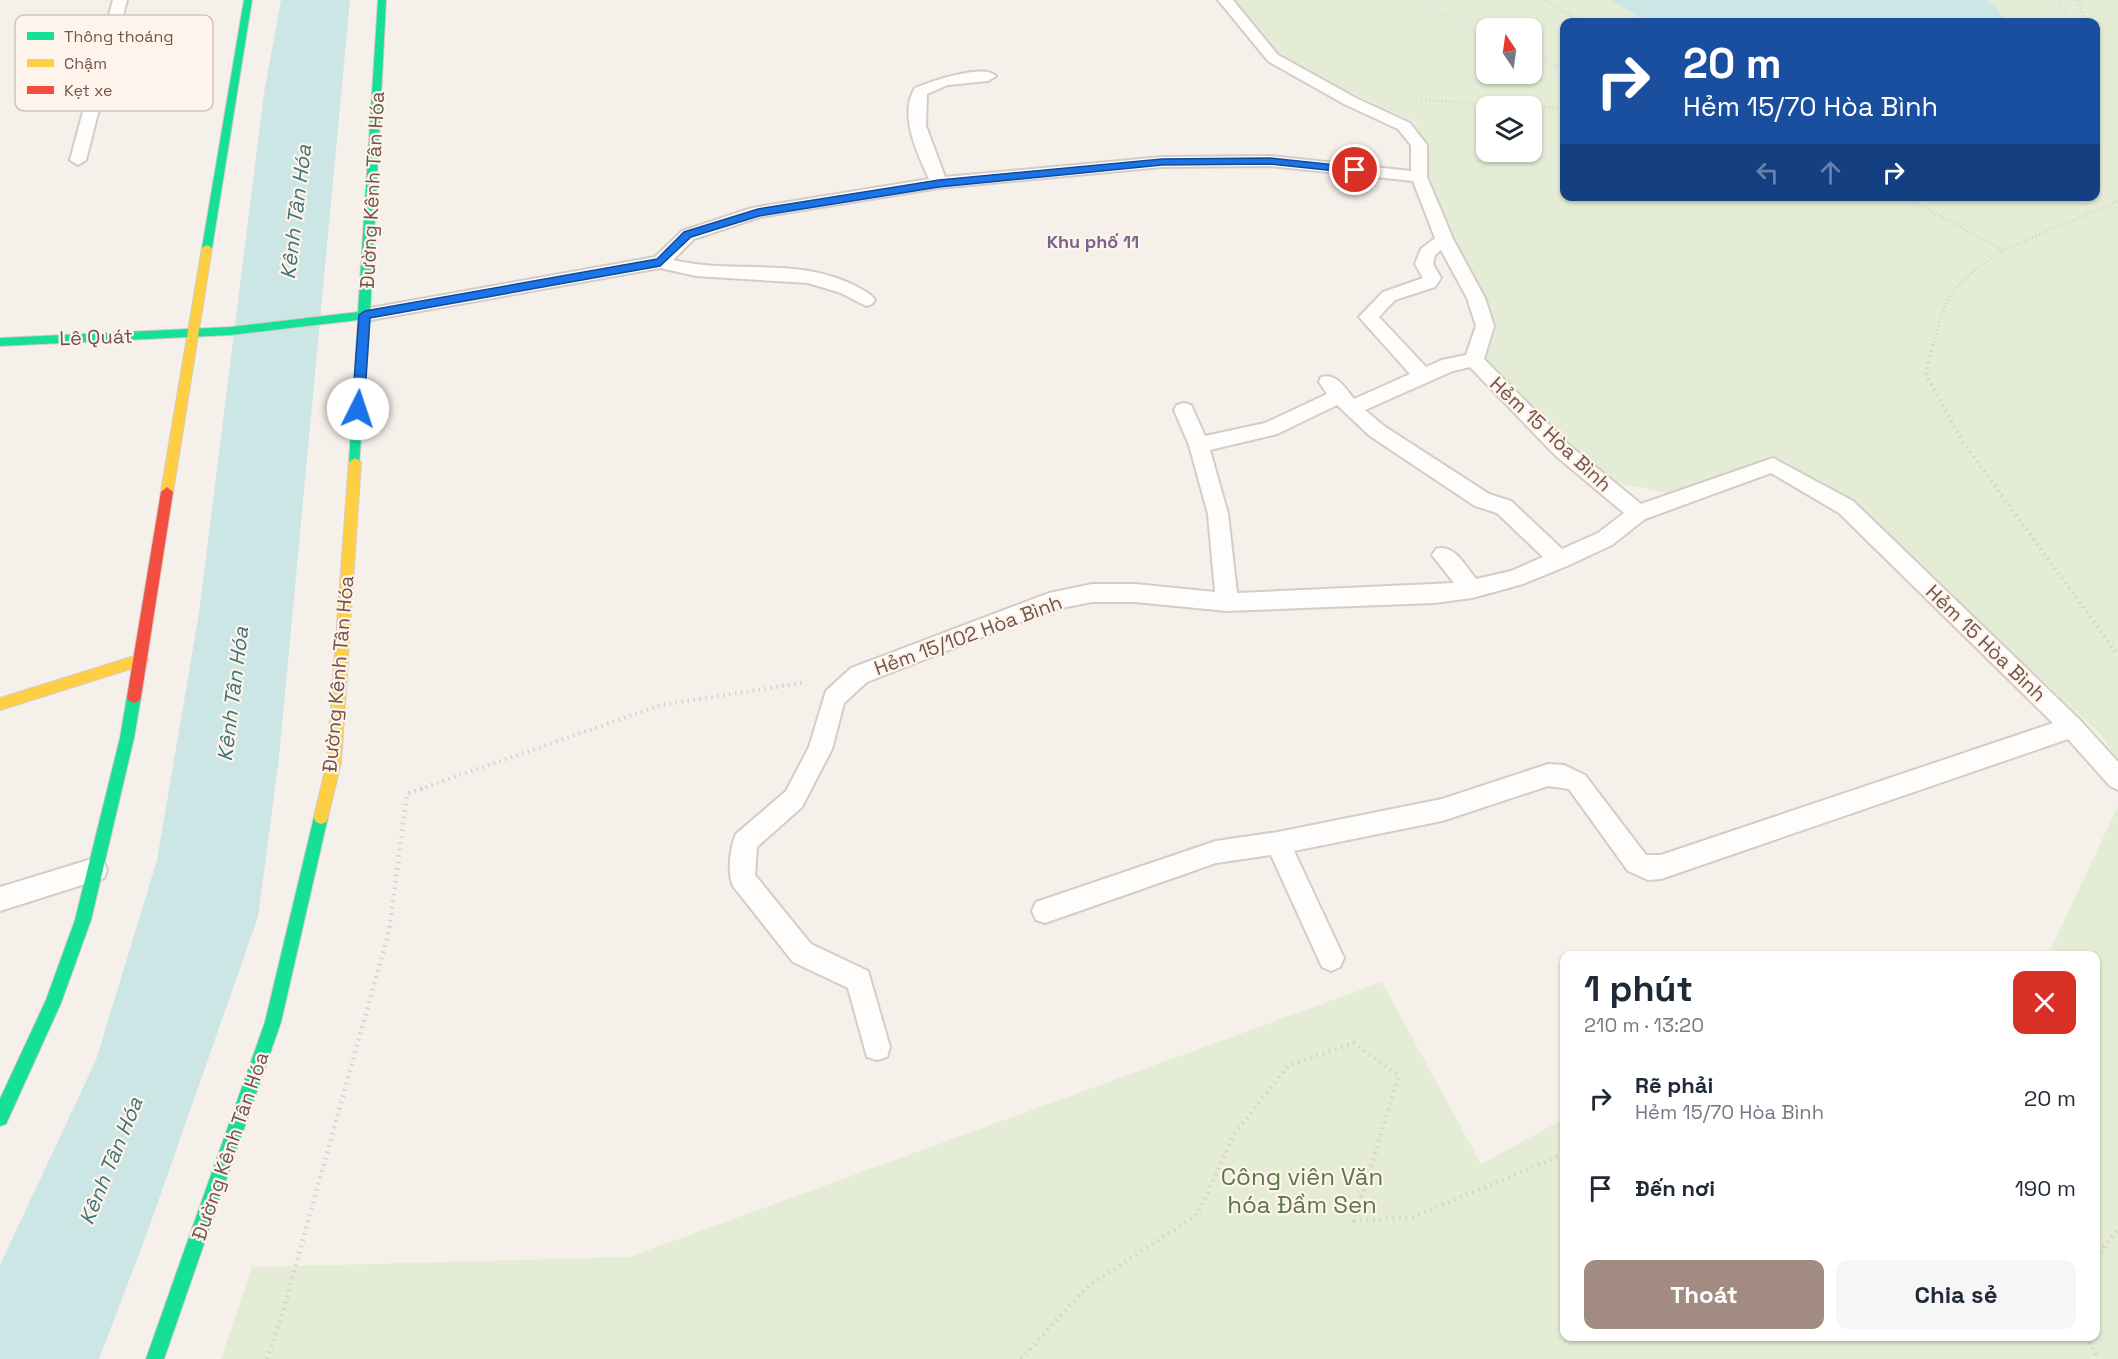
<!DOCTYPE html>
<html lang="vi">
<head>
<meta charset="utf-8">
<style>
  :root { --surface:#fff; --page:#f6f6f7; --text:#1f2937; --muted:#747a83; --accent:#a18b83 }
  body { margin:0; font-family:"Space Grotesk",sans-serif; background:var(--page); color:var(--text); height:100vh; display:flex; flex-direction:column; font-size:22px; white-space:nowrap }
  * { box-sizing:border-box; margin:0 }
  p { font-size:20px; color:var(--muted) }
  .icon { flex:none; width:33px; height:33px; fill:none; stroke:currentColor; stroke-width:2; stroke-linecap:round; stroke-linejoin:round }
  .map { position:relative; flex:1; overflow:hidden }
  .details { position:absolute; left:1560px; top:951px; width:540px; height:390px; display:flex; flex-direction:column; background:var(--surface); border-radius:12px; box-shadow:0 2px 4px #0004 }
  .details>* { flex:none }
  .guide { position:absolute; left:1560px; top:18px; width:540px; height:183px; border-radius:12px; box-shadow:0 2px 4px #0004; background:#1a4fa0; color:#fff; overflow:hidden }
  .needle { width:39px; rotate:347deg }
  .buttons { position:absolute; left:1476px; top:18px; display:grid; gap:12px }
  .buttons a { display:grid; place-items:center; width:66px; height:66px; border-radius:12px; background:var(--surface); box-shadow:0 2px 4px #0004; font-size:30px }
  .pin { position:absolute; display:grid; place-items:center; width:51px; height:51px; color:#fff; margin:-26px; border:3px solid #fff; border-radius:50%; box-shadow:0 2px 6px #0007 }
  .me { position:absolute; width:66px; margin:-33px; rotate:4deg; stroke-linejoin:round; filter:drop-shadow(0 0 4px #0008) }
  .turn { display:flex; align-items:center; gap:21px; height:126px; padding:0 24px; font-size:27px }
  .turn .icon { width:78px; height:78px; stroke-width:2.5 }
  .turn b { display:block; font-size:42px; line-height:51px }
  .lanes { display:flex; align-items:center; height:57px; padding:0 24px; background:#0003; justify-content:center; gap:30px; direction:ltr }
  .lanes .off { opacity:.35 }
  .round { display:grid; place-items:center; flex:none; width:63px; height:63px; border-radius:12px; background:var(--page) }
  .head { display:flex; align-items:center; justify-content:space-between; height:102px; padding:0 24px }
  h1 { font-size:36px; font-weight:800; line-height:45px }
  .action { display:flex; gap:12px; margin-top:auto; padding:12px 24px }
  .action a { flex:1; height:69px; border-radius:12px; background:var(--accent); color:#fff; font-size:24px; font-weight:800; line-height:69px; text-align:center }
  .action a+a { background:var(--page); color:var(--text) }
  ul { padding:0; list-style:none }
  li { display:flex; align-items:center; gap:18px; height:90px; padding:0 24px }
  li div { flex:1 }
  li b { display:block; font-size:22px }
  li em { font-style:normal }
  .map>svg:first-child { display:block }
  .green { fill:#e5ecd5; fill-rule:evenodd }
  .water { fill:#cce6e6 }
  .lines { fill:none; stroke-linecap:round; stroke-linejoin:round }
  .lane-casing { stroke:#d4ccc7; stroke-width:4 }
  .fast-casing { stroke:#d5cbc6; stroke-width:2 }
  .slow-casing { stroke:#d5cbc6; stroke-width:2 }
  .jam-casing { stroke:#d5cbc6; stroke-width:2 }
  .path-far2 { stroke:#d9d0ce; stroke-width:3; stroke-dasharray:1 3; stroke-linecap:butt }
  .path-far1 { stroke:#d9d0ce; stroke-width:4; stroke-dasharray:1.5 4.5; stroke-linecap:butt }
  .path { stroke:#d9d0ce; stroke-width:4.5; stroke-dasharray:1.5 5; stroke-linecap:butt }
  .lane { fill:#fefdfc; fill-rule:evenodd }
  .fast { fill:#16e098; fill-rule:evenodd }
  .slow { fill:#ffcf43; fill-rule:evenodd }
  .jam { fill:#f24e42; fill-rule:evenodd }
  .rail { stroke:#e4e2e4; stroke-width:3; stroke-dasharray:7 4.5; stroke-linecap:butt }
  .route { fill:#1a73e8; stroke:#114b97; stroke-width:1.5 }
  .labels { text-anchor:middle; stroke-width:4.5; stroke-linejoin:round; paint-order:stroke }
  .far-neighbourhood-label { font-size:18px; font-weight:bold; fill:#7b638f; stroke:#fef4eb }
  .street-label { font-size:20px; fill:#73554b; stroke:#fef4eb }
  .water-label { font-size:21px; font-style:italic; fill:#407578; stroke:#fef4eb }
  .near-park-label { font-size:24px; fill:#597844; stroke:#fef4eb }
  .key { fill:#fef4eb; stroke:#d4c4bb; stroke-width:1.5 }
  .key-label { font-size:16px; fill:#73554b }
</style>
</head>
<body>
<div class="map">
<svg width="2118" height="1359" viewBox="0 0 2118 1359">
  <rect width="100%" height="100%" fill="#f6f0ea"/>
  <g class="green">
    <path d="M1233 0H2118V761L2101 735 1848 500 1782 460 1768 461 1672 494 1609 481 1486 360 1494 328 1484 299 1426 179 1425 143 1414 122 1328 82 1279 54ZM1564 22H2096V196H1564ZM1486 28H1532V74H1486ZM1486 106H1532V152H1486Z"/>
    <path d="M2118 806V1359H221L252 1267 629 1257 1382 982 1481 1164 1564 1119V1336H2096V956L2048 955Z"/>
  </g>
  <g class="water">
    <path d="M281 0H350L279 758 258 917 146 1236 99 1359H0V1265L96 1060 157 860 199 613 264 93Z"/>
    <path d="M1611 0H1985L1996 7 2006 22H1648Z"/>
  </g>
  <g class="lines">
    <g class="lane-casing">
      <g id="lane">
        <path d="M113 0H127L86 160 78 165 70 160Z"/>
        <path d="M1218 0H1233L1278 55 1356 98 1410 123 1427 145V177L1453 239 1485 298 1494 326 1484 359 1570 446 1641 504 1773 458 1853 501 2080 720 2118 762V790L2110 786 2068 739 1661 879 1648 880 1628 871 1569 789 1548 786 1442 821 1294 851 1344 958 1340 967 1331 971 1322 967 1271 855 1216 863 1045 923 1036 920 1032 911 1036 902 1216 841 1278 832 1442 799 1548 764 1564 765 1585 775 1646 855H1661L2053 723 1839 513 1771 473 1645 519 1612 545 1567 566 1523 584 1472 598 1434 603 1227 611 1135 602H1092L1051 610 867 682 844 703 832 749 802 807 757 847 755 875 811 944 868 971 890 1047 887 1057 877 1060 867 1057 848 988 793 962 733 886C727 872 730 848 736 834L786 791 809 747 826 691 851 668 1049 593 1092 584H1135L1215 592 1208 514 1189 445 1174 410 1177 405 1184 403 1191 405 1205 436 1265 423 1327 394 1319 382 1321 377C1337 373 1345 388 1354 399L1410 374 1359 317 1383 292 1423 278 1415 264 1421 249 1435 238 1413 181 1269 166 1162 167 939 188 760 217 694 239 673 260C734 275 803 255 861 289 866 292 871 294 875 300L872 304 866 306 841 293 808 283 696 276 660 268 365 321 359 319 356 315 359 311 365 309 655 257 682 231 752 208 929 179C918 154 898 115 915 88 930 82 983 63 996 76L988 81 948 85 927 94 926 126 945 177 1162 157 1269 156 1411 171V145L1398 129 1344 104 1268 61ZM1441 250 1467 298 1476 326 1466 355 1442 360 1426 367 1379 317 1395 300 1435 287 1441 278 1433 264 1435 255ZM1470 367 1556 456 1624 513 1598 533 1562 549 1511 501 1489 494 1384 426 1365 410 1453 371ZM1337 405 1370 436 1475 506 1497 513 1543 557 1511 571 1476 579C1466 567 1454 543 1436 549L1432 555 1454 583 1237 593 1228 514 1210 450 1277 434Z"/>
        <path d="M95 858 104 862 107 870 104 878 0 911V887Z"/>
      </g>
    </g>
    <g class="fast-casing">
      <g id="fast">
        <path d="M244 0H252L212 248 207 251 202 248Z"/>
        <path d="M378 0H386L370 315 359 465 355 466 349 462 358 320 231 335 0 346V338L231 327 358 312Z"/>
        <path d="M134 691 139 693 141 697 134 738 91 920 61 1003 6 1124 0 1126V1099L46 1000 75 920 120 738 127 697 129 693Z"/>
        <path d="M321 810 326 812 328 817 281 1022 164 1359H146L265 1022 314 817 316 812Z"/>
      </g>
    </g>
    <g class="slow-casing">
      <g id="slow">
        <path d="M207 245 212 248 173 492 167 497 161 492 202 248Z"/>
        <path d="M355 458 361 462 341 762 328 817 326 822 321 824 316 822 314 817 327 762 349 462Z"/>
        <path d="M141 654 146 656 148 660 146 664 0 710V698Z"/>
      </g>
    </g>
    <g class="jam-casing">
      <path id="jam" d="M167 487 173 492 141 697 139 701 134 703 129 701 127 697 161 492Z"/>
    </g>
    <g class="path-far2">
      <path d="M1544 0 1582 22"/>
      <path d="M2078 0 2085 22"/>
      <path d="M1421 100 1564 108"/>
      <path d="M1904 196 2003 250 2118 201"/>
      <path d="M1933 346C1947 288 1956 283 2003 250"/>
    </g>
    <g class="path-far1">
      <path d="M1933 344 1926 375 1963 442 2118 655"/>
      <path d="M420 789 661 705 802 683"/>
    </g>
    <g class="path">
      <path d="M2096 1258 2118 1229"/>
      <path d="M2087 1336 2098 1359"/>
      <path d="M267 1359 281 1318 389 931 407 794 424 788"/>
      <path d="M1021 1359 1088 1286 1198 1214 1234 1134 1289 1065 1354 1043 1399 1076 1354 1221 1413 1217 1564 1154"/>
    </g>
    <use href="#lane" class="lane"/>
    <use href="#fast" class="fast"/>
    <use href="#slow" class="slow"/>
    <use href="#jam" class="jam"/>
    <g class="rail">
      <path d="M1423 0 1465 27 1486 36"/>
      <path d="M2059 0 2071 22"/>
      <path d="M1532 55 1564 69"/>
    </g>
  </g>
  <path class="route" d="M1269 158 1355 167 1360 170 1355 173 1269 164 1162 165 939 187 759 216 691 237 660 266 370 318 364 409 358 413 352 409 359 315 365 311 657 259 684 232 758 209 939 180 1162 159Z"/>
  <g class="labels">
    <g class="far-neighbourhood-label">
      <text x="1093" y="248">Khu phố 11</text>
    </g>
    <g class="street-label">
      <text transform="translate(372 190) rotate(-87)" y="7">Đường Kênh Tân Hóa</text>
      <text transform="translate(96 337) rotate(-2)" y="7">Lê Quát</text>
      <text transform="translate(1551 434) rotate(43)" y="7">Hẻm 15 Hòa Bình</text>
      <text transform="translate(968 635) rotate(-20)" y="7">Hẻm 15/102 Hòa Bình</text>
      <text transform="translate(1986 643) rotate(44)" y="7">Hẻm 15 Hòa Bình</text>
      <text transform="translate(338 674) rotate(-85)" y="7">Đường Kênh Tân Hóa</text>
      <text transform="translate(230 1146) rotate(-71)" y="7">Đường Kênh Tân Hóa</text>
    </g>
    <g class="water-label">
      <text transform="translate(296 212) rotate(-83)" y="7">Kênh Tân Hóa</text>
      <text transform="translate(233 694) rotate(-83)" y="7">Kênh Tân Hóa</text>
      <text transform="translate(111 1161) rotate(-68)" y="7">Kênh Tân Hóa</text>
    </g>
    <g class="near-park-label">
      <text x="1302" y="1185">Công viên Văn<tspan x="1302" dy="28">hóa Đầm Sen</tspan></text>
    </g>
  </g>
  <rect x="15" y="15" width="198" height="96" rx="9" class="key"/>
  <rect x="27" y="32" width="27" height="8" fill="#16e098"/>
  <rect x="27" y="59" width="27" height="8" fill="#ffcf43"/>
  <rect x="27" y="86" width="27" height="8" fill="#f24e42"/>
  <g class="key-label">
    <text x="64" y="42">Thông thoáng</text>
    <text x="64" y="69">Chậm</text>
    <text x="64" y="96">Kẹt xe</text>
  </g>
</svg>
<div class="buttons">
<a><svg class="needle" viewBox="-14 -14 28 28"><path d="M0-13l5 13h-10z" fill="#e53935"/><path d="M0 13l5-13h-10z" fill="#747a83"/></svg></a>
<a><svg class="icon" aria-label="layers" viewBox="0 0 24 24"><path d="M12 4l9 5-9 5-9-5zM3 14l9 5 9-5"/></svg></a>
</div>
<div class="pin" style="left:1355px;top:170px;background:#d93025"><svg class="icon" aria-label="arrive" viewBox="0 0 24 24"><path d="M6 21V4h12l-3 4 3 4H6"/></svg></div>
<svg class="me" style="left:358px;top:409px" viewBox="-20 -20 40 40"><circle r="19" fill="#fff"/><path d="M0-13L10 11 0 6-10 11z" fill="#1a73e8"/></svg>
<div class="guide">
<div class="turn"><svg class="icon" aria-label="right" viewBox="0 0 24 24"><path d="M7 20v-9h11M14 6l5 5-5 5"/></svg><div><b>20 m</b>Hẻm 15/70 Hòa Bình</div></div>
<div class="lanes"><svg class="icon off" aria-label="left" viewBox="0 0 24 24"><path d="M17 20v-9H6M10 6l-5 5 5 5"/></svg><svg class="icon off" aria-label="ahead" viewBox="0 0 24 24"><path d="M12 20V5M6 11l6-6 6 6"/></svg><svg class="icon" aria-label="right" viewBox="0 0 24 24"><path d="M7 20v-9h11M14 6l5 5-5 5"/></svg></div>
</div>
<section class="details">
<div class="head"><div><h1>1 phút</h1><p>210 m · 13:20</p></div><a class="round" style="background:#d93025;color:#fff"><svg class="icon" aria-label="close" viewBox="0 0 24 24"><path d="M6 6l12 12M18 6L6 18"/></svg></a></div>
<ul>
<li><svg class="icon" aria-label="right" viewBox="0 0 24 24"><path d="M7 20v-9h11M14 6l5 5-5 5"/></svg><div><b>Rẽ phải</b><p>Hẻm 15/70 Hòa Bình</p></div><em>20 m</em></li>
<li><svg class="icon" aria-label="arrive" viewBox="0 0 24 24"><path d="M6 21V4h12l-3 4 3 4H6"/></svg><div><b>Đến nơi</b></div><em>190 m</em></li>
</ul>
<div class="action"><a>Thoát</a><a>Chia sẻ</a></div>
</section>
</div>
</body>
</html>
